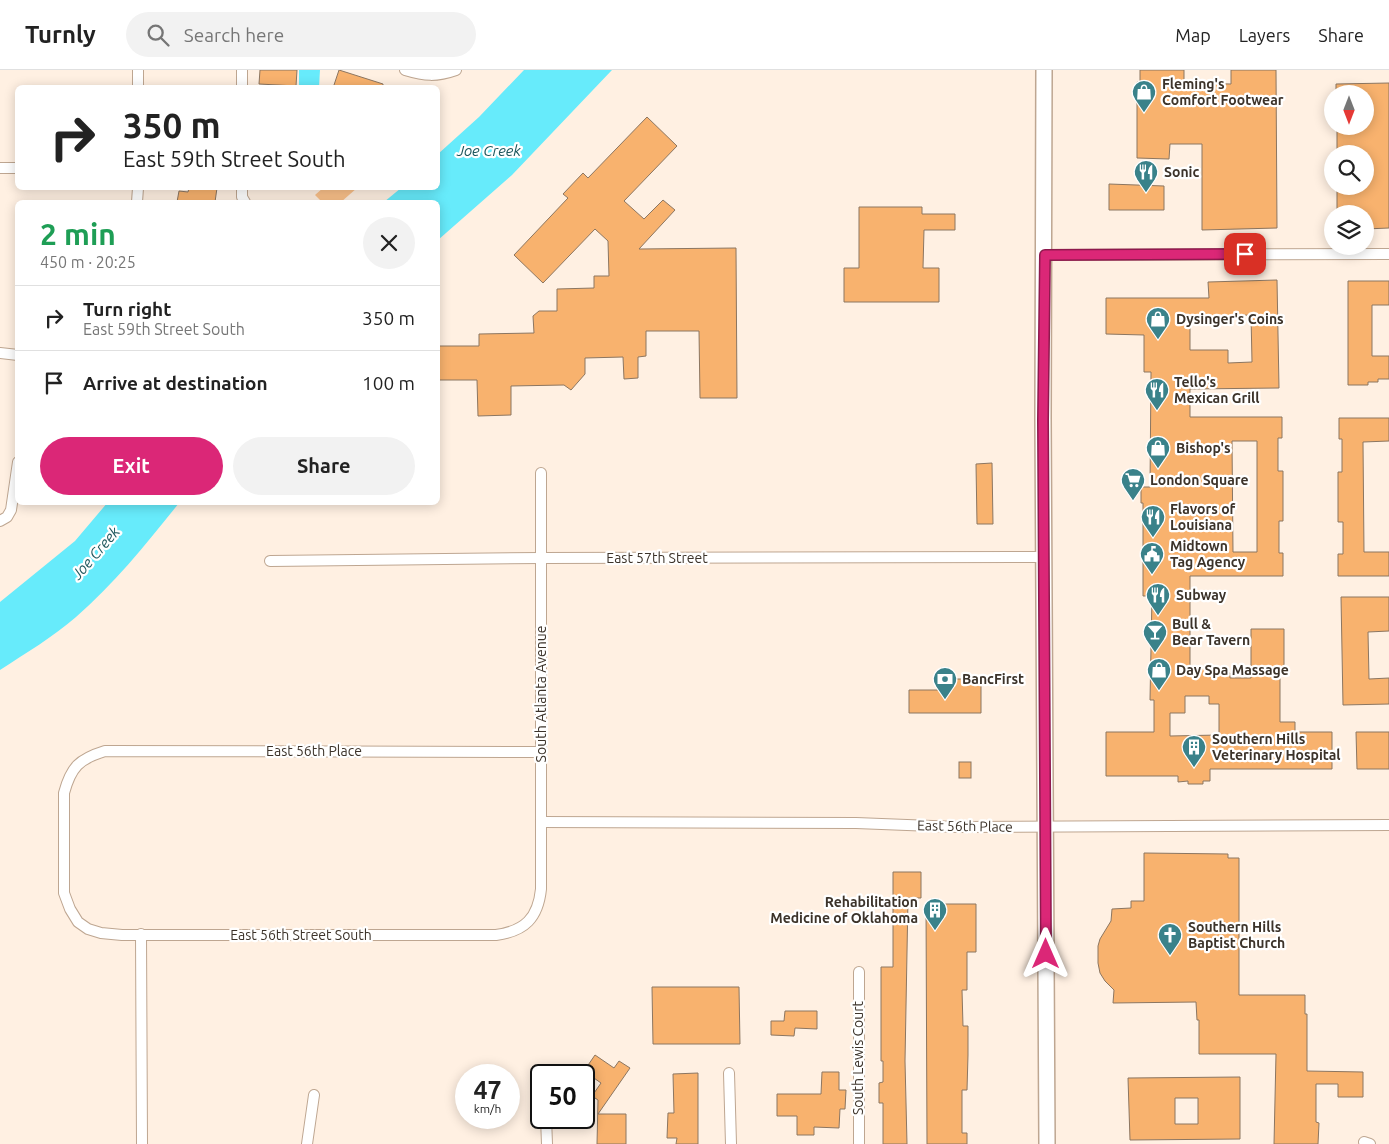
<!DOCTYPE html>
<html lang="en">
<head>
<meta charset="utf-8">
<style>
  :root { --surface:#fff; --page:#f2f2f2; --text:#222; --muted:#767676; --line:#e0e0e0; --accent:#db2777 }
  body { margin:0; font-family:Ubuntu,sans-serif; background:var(--page); color:var(--text); height:100vh; display:flex; flex-direction:column; font-size:19px; white-space:nowrap }
  * { box-sizing:border-box; margin:0 }
  p { font-size:16px; color:var(--muted) }
  .icon { flex:none; width:28px; height:28px; fill:none; stroke:currentColor; stroke-width:2; stroke-linecap:round; stroke-linejoin:round }
  .map { position:relative; flex:1; overflow:hidden }
  .sheet { position:absolute; left:15px; top:130px; width:425px; height:305px; display:flex; flex-direction:column; background:var(--surface); border-radius:8px; box-shadow:0 2px 12px #0003 }
  .sheet>* { flex:none }
  .hud { position:absolute; left:15px; top:15px; width:425px; height:105px; border-radius:8px; box-shadow:0 2px 12px #0003; background:#fff; color:var(--text); overflow:hidden }
  .needle { width:32px; rotate:180deg }
  .fabs { position:absolute; left:1324px; top:15px; display:grid; gap:10px }
  .fabs a { display:grid; place-items:center; width:50px; height:50px; border-radius:50%; background:var(--surface); box-shadow:0 2px 12px #0003; font-size:25px }
  .speed { position:absolute; left:455px; top:994px; display:flex; gap:10px; font-size:25px; font-weight:700; text-align:center }
  .speed>* { display:grid; place-content:center; width:65px; height:65px; border-radius:50%; background:var(--surface); box-shadow:0 2px 12px #0003; line-height:1 }
  .speed small { font-size:12px; font-weight:400 }
  .speed .limit { border:2px solid #111; border-radius:8px; background:#fff; color:#111 }
  .pin { position:absolute; display:grid; place-items:center; width:42px; height:42px; color:#fff; margin:-21px; border-radius:10px; box-shadow:0 2px 8px #0006 }
  .me { position:absolute; width:55px; margin:-28px; rotate:0deg; stroke-linejoin:round; filter:drop-shadow(0 0 4px #0008) }
  .turn { display:flex; align-items:center; gap:18px; height:105px; padding:0 25px; font-size:22px }
  .turn .icon { width:65px; height:65px; stroke-width:2.5 }
  .turn b { display:block; font-size:35px; line-height:42px }
  .round { display:grid; place-items:center; flex:none; width:52px; height:52px; border-radius:26px; background:var(--page) }
  .overview { display:flex; align-items:center; justify-content:space-between; height:85px; padding:0 25px }
  h1 { font-size:30px; font-weight:600; line-height:38px; color:#1e9e55 }
  .primary-button { display:flex; gap:10px; margin-top:auto; padding:10px 25px }
  .primary-button a { flex:1; height:58px; border-radius:30px; background:var(--accent); color:#fff; font-size:20px; font-weight:600; line-height:58px; text-align:center }
  .primary-button a+a { background:var(--page); color:var(--text) }
  ul { padding:0; list-style:none }
  li { display:flex; align-items:center; gap:15px; height:65px; padding:0 25px; border-top:1px solid var(--line) }
  li div { flex:1 }
  li b { display:block; font-size:19px }
  li em { font-style:normal }
  header { display:flex; align-items:center; gap:30px; box-sizing:border-box; height:70px; padding:0 25px; background:var(--surface); border-bottom:1px solid var(--line) }
  header strong { font-size:24px }
  nav { display:flex; gap:28px; margin-inline-start:auto; font-size:18px }
  .search { width:350px; height:45px; background:var(--page); display:flex; align-items:center; gap:12px; box-sizing:border-box; padding:0 18px; border-radius:28px; color:var(--muted); font-size:19px }
  .map>svg:first-child { display:block }
  .green { fill:#fac089 }
  .water { fill:#67ebfb }
  .building { fill:#f8b26e; stroke:#8c7661; fill-rule:evenodd }
  .lines { fill:none; stroke-linecap:round; stroke-linejoin:round }
  .street-casing { stroke:#bea691; stroke-width:12 }
  .secondary-casing { stroke:#bea691; stroke-width:18 }
  .street { stroke:#fff; stroke-width:10 }
  .secondary { stroke:#fff; stroke-width:15 }
  .route-casing { stroke:#8e194d; stroke-width:12 }
  .route { stroke:#db2777; stroke-width:9 }
  .labels { text-anchor:middle; stroke-width:4.5; stroke-linejoin:round; paint-order:stroke }
  .poi-label { font-size:14px; font-weight:bold; fill:#3c332a; stroke:#fff; text-anchor:start }
  .street-label { font-size:14px; fill:#3c332a; stroke:#fff }
  .water-label { font-size:15px; font-style:italic; fill:#1e575d; stroke:#fff }
</style>
</head>
<body>
<header>
<strong>Turnly</strong>
<div class="search"><svg class="icon" aria-label="search" viewBox="0 0 24 24"><circle cx="10" cy="10" r="6"/><path d="M15 15l6 6"/></svg>Search here</div>
<nav><a>Map</a><a>Layers</a><a>Share</a></nav>
</header>
<div class="map">
<svg width="1389" height="1074" viewBox="0 0 1389 1074">
  <rect width="100%" height="100%" fill="#fff0e2"/>
  <path class="green" d="M323 118H357L341 132H322L315 125Z"/>
  <g class="water">
    <path d="M299 0H320L319 17H299Z"/>
    <path d="M524 0H612L512 105 438 170V132H384L401 118H438V84L479 47Z"/>
    <path d="M108 432 179 433C147 473 115 513 76 547 53 567 26 583 0 600V532L75 471Z"/>
  </g>
  <g class="building">
    <path d="M260 0H297L296 16 259 14Z"/>
    <path d="M339 0 383 14V18H333Z"/>
    <path d="M1140 0H1184V13L1231 14V0H1276L1277 158 1202 160V74H1170L1169 89 1137 88V12H1140Z"/>
    <path d="M1389 13V158L1365 159V144H1337V116H1365V84H1337V56H1365V24H1336V14Z"/>
    <path d="M647 47 677 76 624 131 644 149 663 130 675 140 639 179 736 178 737 328H700L699 261H646V286L638 287V308L624 309 623 287 585 288V304L571 320 564 315 511 316V345L478 346 477 310H438V276H479V264L534 263 533 246 539 241H557V219L594 218V206H609L608 171 595 159 543 213 514 185 568 128 563 124 583 103 588 108Z"/>
    <path d="M1109 114 1164 116V140H1109Z"/>
    <path d="M189 118H217L215 132H177L179 121 188 122Z"/>
    <path d="M859 137H922V144H955V160H924L923 198H939V232H844V198H859Z"/>
    <path d="M1277 210 1279 318 1190 319V347H1282V368H1278V401H1283V451H1279V483H1283V506H1190V598L1227 597V603H1230V608H1251V559H1284V599H1280V652H1295V662H1332V699H1210V711H1203V714H1188V711L1178 712V706H1106V662H1154V630H1150L1152 526H1143V433H1141V417H1150L1151 302H1144V265L1106 264V228H1209L1208 212ZM1251 245 1252 292 1228 293V280H1190V247ZM1232 371H1257V482H1233ZM1185 626H1209V634H1219V665L1170 666V643H1185Z"/>
    <path d="M1348 211H1389V235H1372V286H1389V309H1378V312H1368V315H1348Z"/>
    <path d="M1339 348H1389V371L1363 372 1364 482H1389V506H1338V484H1343V452H1338V402H1342V369H1339Z"/>
    <path d="M992 393 993 454H977L976 394Z"/>
    <path d="M1341 527H1389V561L1368 562 1369 609 1389 608V634L1343 635Z"/>
    <path d="M952 609H981V643H909V620H952Z"/>
    <path d="M1356 662H1389V699H1357Z"/>
    <rect x="959" y="692" width="12" height="16"/>
    <path d="M1144 783 1228 784V788H1239V925H1305V944H1307V1001L1363 1002V1027H1338V1014H1316V1052L1319 1053 1318 1074H1274L1276 984H1199V950H1197L1196 932 1113 933 1114 920 1105 911 1100 903 1098 893V876L1100 869 1111 851 1112 839 1131 838V831H1144Z"/>
    <path d="M893 802H921V828H908L905 991 907 1074H883V1033H879V1013L883 1012V991H881V897H893Z"/>
    <path d="M926 834H976V882H967V920H962L963 956H968V985L967 1020H962V1063H967V1074H927Z"/>
    <path d="M652 917H739L740 974H653Z"/>
    <path d="M785 941H817V959L795 958 794 966 771 965V951H784Z"/>
    <path d="M595 985 614 998 619 991 630 998 598 1044H626V1074H597L598 1030 592 1026 601 1013 584 1001Z"/>
    <path d="M822 1002H839V1020H846L845 1039H840L839 1058 814 1057V1065H797V1046H777V1024H821Z"/>
    <path d="M698 1003V1074H676L677 1068H667L668 1043H674L673 1004Z"/>
    <path d="M1240 1007V1069L1130 1070 1128 1008ZM1175 1028H1198V1054H1175Z"/>
  </g>
  <g class="lines">
    <g class="street-casing">
      <g id="street">
        <path d="M242 0V18"/>
        <path d="M405 0C425 6 436 7 456 0"/>
        <path d="M138 18V0"/>
        <path d="M0 98H18"/>
        <path d="M242 118V127L245 132"/>
        <path d="M137 132 138 118"/>
        <path d="M1045 185 1389 184"/>
        <path d="M0 283 18 285"/>
        <path d="M541 403V819C538 848 525 861 496 865H122L101 863 88 859 78 852 70 839 64 823V723C71 697 79 689 105 681L541 682"/>
        <path d="M0 451 7 447 11 440 18 392"/>
        <path d="M270 491 541 488 1044 487"/>
        <path d="M541 752 856 753 958 757 1389 755"/>
        <path d="M141 864 142 1074"/>
        <path d="M729 1003 731 1074"/>
        <path d="M546 1048 547 1074"/>
        <path d="M1364 1072 1370 1074"/>
        <path d="M307 1074 314 1025"/>
        <path d="M859 1074V902"/>
      </g>
    </g>
    <g class="secondary-casing">
      <path id="secondary" d="M1044 0 1043 349 1047 1074"/>
    </g>
    <use href="#street" class="street"/>
    <use href="#secondary" class="secondary"/>
  </g>
  <g class="lines">
    <g class="route-casing">
      <path id="route" d="M1046 884 1043 350 1045 185 1245 184"/>
    </g>
    <use href="#route" class="route"/>
  </g>
  <defs>
    <g id="shop-pin" transform="scale(1.25)"><path d="M0 17L-7.5 6A9.5 9.5 0 1 1 7.5 6Z" fill="#3a828a" stroke="#fff"/><path d="M-5-2.5h2.3a2.7 3.5 0 0 1 5.4 0H5L5.5 6h-11ZM-1.5-2.5h3a1.5 2.3 0 0 0-3 0Z" fill="#fff"/></g>
    <g id="restaurant-pin" transform="scale(1.25)"><path d="M0 17L-7.5 6A9.5 9.5 0 1 1 7.5 6Z" fill="#3a828a" stroke="#fff"/><path d="M-5-6h1v4h1v-4h1v4h1v-4h1v5L-1.5 .5V6h-2V.5L-5-1ZM5-6V6H3V1.5H1.5Q1.5-4 5-6Z" fill="#fff"/></g>
    <g id="supermarket-pin" transform="scale(1.25)"><path d="M0 17L-7.5 6A9.5 9.5 0 1 1 7.5 6Z" fill="#3a828a" stroke="#fff"/><path d="M-6-5.5h2.5l.6 2H6L4.5 2H-2.5L-4.4-4H-6ZM-1.5 3.2a1.3 1.3 0 1 0 .1 0ZM3 3.2a1.3 1.3 0 1 0 .1 0Z" fill="#fff"/></g>
    <g id="civic-pin" transform="scale(1.25)"><path d="M0 17L-7.5 6A9.5 9.5 0 1 1 7.5 6Z" fill="#3a828a" stroke="#fff"/><path d="M-.6-6.5H3V-4.5H.6V-3L4-1V1h2V6H-6V1h2V-1L-.6-3ZM-1.2 2.5V6h2.4V2.5Z" fill="#fff"/></g>
    <g id="bar-pin" transform="scale(1.25)"><path d="M0 17L-7.5 6A9.5 9.5 0 1 1 7.5 6Z" fill="#3a828a" stroke="#fff"/><path d="M-6-5H6L.8 .8V4.5H3.5V6h-7V4.5H-.8V.8Z" fill="#fff"/></g>
    <g id="bank-pin" transform="scale(1.25)"><path d="M0 17L-7.5 6A9.5 9.5 0 1 1 7.5 6Z" fill="#3a828a" stroke="#fff"/><path d="M-6-4H6V4H-6ZM0-2.3a2.3 2.3 0 1 0 0 4.6a2.3 2.3 0 1 0 0-4.6Z" fill="#fff"/></g>
    <g id="building-pin" transform="scale(1.25)"><path d="M0 17L-7.5 6A9.5 9.5 0 1 1 7.5 6Z" fill="#3a828a" stroke="#fff"/><path d="M-4-6H4V6H1V3H-1V6H-4ZM-2.5-4.3h1.7v1.8h-1.7ZM.8-4.3h1.7v1.8H.8ZM-2.5-1h1.7V.8h-1.7ZM.8-1h1.7V.8H.8Z" fill="#fff"/></g>
    <g id="church-pin" transform="scale(1.25)"><path d="M0 17L-7.5 6A9.5 9.5 0 1 1 7.5 6Z" fill="#3a828a" stroke="#fff"/><path d="M-1.2-6h2.4v3.5h3.3v2.4h-3.3V6h-2.4V-.1h-3.3v-2.4h3.3Z" fill="#fff"/></g>
  </defs>
  <g fill-rule="evenodd">
    <use href="#shop-pin" x="1144" y="22"/>
    <use href="#restaurant-pin" x="1146" y="102"/>
    <use href="#shop-pin" x="1158" y="249"/>
    <use href="#restaurant-pin" x="1157" y="320"/>
    <use href="#shop-pin" x="1158" y="378"/>
    <use href="#supermarket-pin" x="1133" y="410"/>
    <use href="#restaurant-pin" x="1153" y="447"/>
    <use href="#civic-pin" x="1152" y="484"/>
    <use href="#restaurant-pin" x="1158" y="525"/>
    <use href="#bar-pin" x="1155" y="562"/>
    <use href="#shop-pin" x="1159" y="600"/>
    <use href="#bank-pin" x="945" y="609"/>
    <use href="#building-pin" x="1194" y="677"/>
    <use href="#building-pin" x="935" y="840"/>
    <use href="#church-pin" x="1170" y="865"/>
  </g>
  <g class="labels">
    <g class="poi-label">
      <text x="1162" y="19">Fleming's<tspan x="1162" dy="16">Comfort Footwear</tspan></text>
      <text x="1164" y="107">Sonic</text>
      <text x="1176" y="254">Dysinger's Coins</text>
      <text x="1174" y="317">Tello's<tspan x="1174" dy="16">Mexican Grill</tspan></text>
      <text x="1176" y="383">Bishop's</text>
      <text x="1150" y="415">London Square</text>
      <text x="1170" y="444">Flavors of<tspan x="1170" dy="16">Louisiana</tspan></text>
      <text x="1170" y="481">Midtown<tspan x="1170" dy="16">Tag Agency</tspan></text>
      <text x="1176" y="530">Subway</text>
      <text x="1172" y="559">Bull &amp;<tspan x="1172" dy="16">Bear Tavern</tspan></text>
      <text x="1176" y="605">Day Spa Massage</text>
      <text x="962" y="614">BancFirst</text>
      <text x="1212" y="674">Southern Hills<tspan x="1212" dy="16">Veterinary Hospital</tspan></text>
      <text x="918" y="837" text-anchor="end">Rehabilitation<tspan x="918" dy="16">Medicine of Oklahoma</tspan></text>
      <text x="1188" y="862">Southern Hills<tspan x="1188" dy="16">Baptist Church</tspan></text>
    </g>
    <g class="street-label">
      <text x="657" y="493">East 57th Street</text>
      <text transform="translate(541 624) rotate(-90)" y="5">South Atlanta Avenue</text>
      <text x="314" y="686">East 56th Place</text>
      <text transform="translate(965 756) rotate(1)" y="5">East 56th Place</text>
      <text x="301" y="870">East 56th Street South</text>
      <text transform="translate(858 988) rotate(-90)" y="5">South Lewis Court</text>
    </g>
    <g class="water-label">
      <text x="489" y="86">Joe Creek</text>
      <text transform="translate(96 483) rotate(-49)" y="5">Joe Creek</text>
    </g>
  </g>
</svg>
<div class="fabs">
<a><svg class="needle" viewBox="-14 -14 28 28"><path d="M0-13l5 13h-10z" fill="#e53935"/><path d="M0 13l5-13h-10z" fill="#767676"/></svg></a>
<a><svg class="icon" aria-label="search" viewBox="0 0 24 24"><circle cx="10" cy="10" r="6"/><path d="M15 15l6 6"/></svg></a>
<a><svg class="icon" aria-label="layers" viewBox="0 0 24 24"><path d="M12 4l9 5-9 5-9-5zM3 14l9 5 9-5"/></svg></a>
</div>
<div class="speed"><div>47<small>km/h</small></div><div class="limit">50</div></div>
<div class="pin" style="left:1245px;top:184px;background:#d93025"><svg class="icon" aria-label="arrive" viewBox="0 0 24 24"><path d="M6 21V4h12l-3 4 3 4H6"/></svg></div>
<svg class="me" style="left:1046px;top:884px" viewBox="-20 -20 40 40"><path d="M0-17L14 15 0 8-14 15z" fill="#db2777" stroke="#fff" stroke-width="4"/></svg>
<div class="hud">
<div class="turn"><svg class="icon" aria-label="right" viewBox="0 0 24 24"><path d="M7 20v-9h11M14 6l5 5-5 5"/></svg><div><b>350 m</b>East 59th Street South</div></div>
</div>
<section class="sheet">
<div class="overview"><div><h1>2 min</h1><p>450 m · 20:25</p></div><a class="round"><svg class="icon" aria-label="close" viewBox="0 0 24 24"><path d="M6 6l12 12M18 6L6 18"/></svg></a></div>
<ul>
<li><svg class="icon" aria-label="right" viewBox="0 0 24 24"><path d="M7 20v-9h11M14 6l5 5-5 5"/></svg><div><b>Turn right</b><p>East 59th Street South</p></div><em>350 m</em></li>
<li><svg class="icon" aria-label="arrive" viewBox="0 0 24 24"><path d="M6 21V4h12l-3 4 3 4H6"/></svg><div><b>Arrive at destination</b></div><em>100 m</em></li>
</ul>
<div class="primary-button"><a>Exit</a><a>Share</a></div>
</section>
</div>
</body>
</html>
